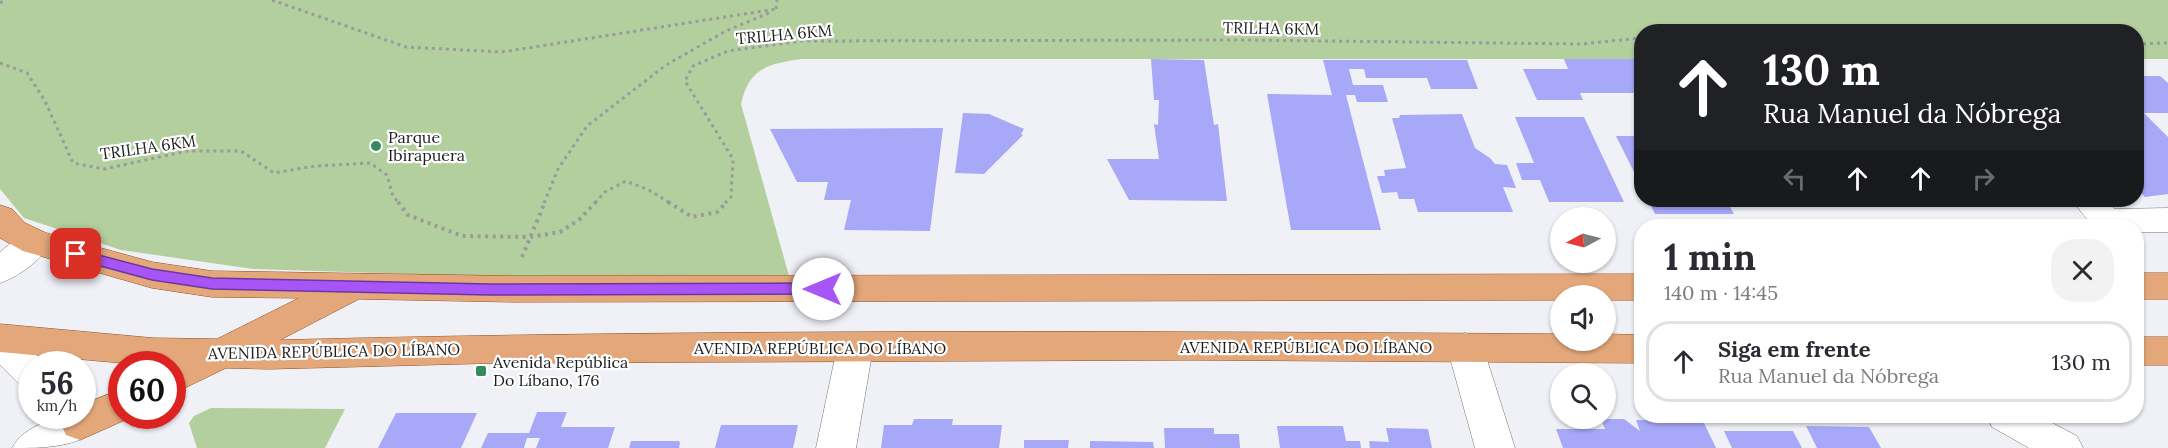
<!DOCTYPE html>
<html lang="pt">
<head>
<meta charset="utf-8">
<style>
  :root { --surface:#fff; --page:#f2f2f3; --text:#2b2b33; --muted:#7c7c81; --line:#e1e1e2 }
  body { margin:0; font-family:Lora,serif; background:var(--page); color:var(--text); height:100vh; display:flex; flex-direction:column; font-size:22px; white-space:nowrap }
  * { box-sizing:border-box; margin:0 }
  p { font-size:20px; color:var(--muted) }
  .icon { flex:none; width:33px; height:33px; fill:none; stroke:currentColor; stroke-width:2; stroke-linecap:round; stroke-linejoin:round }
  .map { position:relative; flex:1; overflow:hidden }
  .sheet { position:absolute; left:1634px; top:219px; width:510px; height:204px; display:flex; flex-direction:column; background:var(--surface); border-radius:24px; box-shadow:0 2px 4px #0004 }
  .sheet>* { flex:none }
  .top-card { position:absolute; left:1634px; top:24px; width:510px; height:183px; border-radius:24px; box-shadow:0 2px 4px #0004; background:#202124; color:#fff; overflow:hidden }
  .needle { width:39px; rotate:263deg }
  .controls { position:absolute; left:1550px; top:207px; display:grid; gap:12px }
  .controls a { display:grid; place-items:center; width:66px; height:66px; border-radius:50%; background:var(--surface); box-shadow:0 2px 4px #0004; font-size:30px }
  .speed { position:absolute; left:18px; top:351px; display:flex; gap:12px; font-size:30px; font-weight:700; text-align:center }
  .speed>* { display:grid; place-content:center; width:78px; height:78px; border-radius:50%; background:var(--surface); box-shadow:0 2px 4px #0004; line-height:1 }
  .speed small { font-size:15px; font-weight:400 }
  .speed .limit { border:9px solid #d22; background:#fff; color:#111 }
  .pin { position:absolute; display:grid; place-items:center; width:51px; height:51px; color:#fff; margin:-26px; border-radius:12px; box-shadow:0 3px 9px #0006 }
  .me { position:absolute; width:66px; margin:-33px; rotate:270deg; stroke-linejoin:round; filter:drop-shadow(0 0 4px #0008) }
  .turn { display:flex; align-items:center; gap:21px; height:126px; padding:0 30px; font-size:27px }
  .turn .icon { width:78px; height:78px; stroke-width:2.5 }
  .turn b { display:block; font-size:42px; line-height:51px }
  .lanes { display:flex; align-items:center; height:57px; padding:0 30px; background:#0003; justify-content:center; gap:30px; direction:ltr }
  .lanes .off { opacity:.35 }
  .round { display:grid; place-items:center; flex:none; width:63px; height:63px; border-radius:24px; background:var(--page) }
  .summary { display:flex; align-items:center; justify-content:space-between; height:102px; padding:0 30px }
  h1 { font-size:36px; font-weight:800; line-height:45px }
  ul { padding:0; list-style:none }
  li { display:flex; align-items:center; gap:18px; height:81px; margin:0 12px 9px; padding:0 18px; border:3px solid var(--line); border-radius:24px }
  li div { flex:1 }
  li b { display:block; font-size:22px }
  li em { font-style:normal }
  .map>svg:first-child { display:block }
  .green { fill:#b3cf9e }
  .building { fill:#a7a8f8 }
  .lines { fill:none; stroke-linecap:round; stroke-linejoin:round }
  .minor-casing { stroke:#717277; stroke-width:1 }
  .major-casing { stroke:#925121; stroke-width:1 }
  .path-far1 { stroke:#999a9e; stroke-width:3; stroke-dasharray:3 4; stroke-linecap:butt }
  .path { stroke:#999a9e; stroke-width:4; stroke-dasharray:3 4.5; stroke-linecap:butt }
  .minor { fill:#fff; fill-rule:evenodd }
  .major { fill:#e3a77a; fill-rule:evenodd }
  .route { fill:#a855f7; stroke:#6d37a1; stroke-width:1.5 }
  .poi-dot { fill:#358a5e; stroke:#fff; stroke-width:2 }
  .labels { text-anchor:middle; stroke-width:4.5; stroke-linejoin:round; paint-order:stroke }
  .street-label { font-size:16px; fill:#1c1d1f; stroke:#fff }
  .poi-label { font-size:16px; fill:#1c1d1f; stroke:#fff; text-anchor:start }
</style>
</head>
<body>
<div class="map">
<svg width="2168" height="448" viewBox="0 0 2168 448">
  <rect width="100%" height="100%" fill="#f0f1f7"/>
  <g class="green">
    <path d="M0 0H2168V59H2136V32H1641V59H801C768 64 749 68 741 104L789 276H471L253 269 121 250 24 218 0 189Z"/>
    <path d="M211 408 345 409 325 448H197L189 423 194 416Z"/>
  </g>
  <g class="building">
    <path d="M1151 59 1204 60 1214 125 1218 124 1227 201 1129 200 1107 159H1159L1154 124 1158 125 1159 100H1154Z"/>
    <path d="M1564 59H1641V102L1636 93H1580L1583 100H1537L1523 69H1568Z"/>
    <path d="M1323 60H1467L1478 89H1431L1427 78H1366L1364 69H1349L1353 85H1383L1388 102H1357L1355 95H1346L1381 230H1291L1267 94 1332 95Z"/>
    <path d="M2136 76H2160L2168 83V113H2144L2168 137V194L2145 197 2136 188Z"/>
    <path d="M963 113 989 114 1024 129 1021 134 1023 135 984 174 955 173Z"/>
    <path d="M1462 114 1475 148 1490 158 1495 164 1507 165 1516 188 1503 187 1513 212H1418L1414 199H1399L1397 192 1382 193 1377 176H1385L1384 170 1406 168 1392 118H1399L1400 115Z"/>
    <path d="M1515 117H1584L1624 202H1549L1540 180H1522L1516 163H1534Z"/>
    <path d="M943 128 930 231 844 230 851 200H824L828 182H797L770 129Z"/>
    <path d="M1616 136H1641V186Z"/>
    <path d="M1648 200H1726L1734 214H1655Z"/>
    <path d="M537 412H567L561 427H615L608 448H536L540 438H527L524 448H481L488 433H529Z"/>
    <path d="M396 413H477L461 448H378Z"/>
    <path d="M914 419H953L952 425H1002L999 448H881L884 425H912Z"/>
    <path d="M1601 419H1624L1640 431 1636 420 1703 421 1716 448H1563L1556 429H1605Z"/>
    <path d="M721 425H798L793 448H715Z"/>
    <path d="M1277 426H1343L1346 441H1360L1361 448H1280Z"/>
    <path d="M1806 426 1869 427 1881 448H1817Z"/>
    <path d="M1164 428H1214V434H1239L1240 448H1165Z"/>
    <path d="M1386 428 1428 429 1432 448H1370L1369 441 1389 442Z"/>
    <path d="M1724 431H1793L1802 448H1732Z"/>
    <path d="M1024 440H1069L1068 448H1024Z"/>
    <path d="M631 441H679L680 443 679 448H629Z"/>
    <path d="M1090 441 1153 442 1154 448H1090Z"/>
  </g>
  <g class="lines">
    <g class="minor-casing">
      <g id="minor">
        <path d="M2072 200H2106L2115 209 2168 208V232H2136V226H2090V223Z"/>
        <path d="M35 230 47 233 52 242C42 259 19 277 0 283V252L23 233Z"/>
        <path d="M0 328 13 332 46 364H32V389L19 384 0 365Z"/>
        <path d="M1465 333 1478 337 1483 347 1515 448H1475L1447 347 1452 337Z"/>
        <path d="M855 334 868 338 873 348 856 448H816L837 348 842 338Z"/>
        <path d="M82 409 94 413 99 424C84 448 42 448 12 448 24 425 58 416 82 416Z"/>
        <path d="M1987 416H2039L2077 436 2083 448H2029L1992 427Z"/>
      </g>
    </g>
    <g class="major-casing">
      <g id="major">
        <path d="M0 205 12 209 25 223 46 233 152 262 212 271 513 276 1641 274V300H1605V296H1560V300L513 302 359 299 280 340C707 329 1133 331 1560 334V340H1605V334L1641 335V363L1192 360 499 363 269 369 226 368 172 394V364H133L0 352V324L153 338 217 339 299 298 212 297 152 288 23 251 0 238Z"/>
        <rect x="2136" y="273" width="32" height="26"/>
        <rect x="2136" y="337" width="32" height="28"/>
        <path d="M122 389V416H134L80 440 66 435 61 424 65 416H82V405Z"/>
      </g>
    </g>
    <g class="path-far1">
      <path d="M272 0 406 47 502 52 776 9"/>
      <path d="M0 3 4 0"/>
      <path d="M776 9 777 0"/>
      <path d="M1703 32 1722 30 1766 32"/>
      <path d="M2136 44 2168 43"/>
      <path d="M0 63 27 73 45 101 73 163 104 169 187 151H241L274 173 315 166 370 163 387 175 393 196 399 203"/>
      <path d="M544 203 558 169 587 126 666 65 726 31 771 12"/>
      <path d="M595 203 605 192 626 181 649 190 670 203"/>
      <path d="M725 203 731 197 733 159 685 81 693 66 728 51 802 41 1242 40 1581 44 1641 38"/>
    </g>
    <g class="path">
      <path d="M398 202 408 215 462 236 530 237 560 232 580 219 596 202"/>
      <path d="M668 202 692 217 717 212 727 202"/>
      <path d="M522 257 545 202"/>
    </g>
    <use href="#minor" class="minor"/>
    <use href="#major" class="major"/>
  </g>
  <path class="route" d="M76 249 152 269 212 278 490 284 823 283 830 289 823 294 490 295 212 289 152 280 71 258 69 254 71 251Z"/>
  <g class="poi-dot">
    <circle cx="376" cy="146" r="6"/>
    <rect x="475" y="365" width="12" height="12" rx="3"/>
  </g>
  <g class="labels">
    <g class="street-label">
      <text transform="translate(1271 28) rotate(1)" y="6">TRILHA 6KM</text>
      <text transform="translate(784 34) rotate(-5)" y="6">TRILHA 6KM</text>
      <text transform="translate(148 147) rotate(-8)" y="6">TRILHA 6KM</text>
      <text x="1306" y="353">AVENIDA REPÚBLICA DO LÍBANO</text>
      <text x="820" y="354">AVENIDA REPÚBLICA DO LÍBANO</text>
      <text transform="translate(334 351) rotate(-1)" y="6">AVENIDA REPÚBLICA DO LÍBANO</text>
    </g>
    <g class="poi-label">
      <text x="388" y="143">Parque<tspan x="388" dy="18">Ibirapuera</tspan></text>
      <text x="493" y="368">Avenida República<tspan x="493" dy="18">Do Líbano, 176</tspan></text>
    </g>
  </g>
</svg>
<div class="controls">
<a><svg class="needle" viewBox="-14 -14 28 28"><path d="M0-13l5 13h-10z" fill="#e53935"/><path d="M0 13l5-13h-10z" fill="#7c7c81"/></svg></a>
<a><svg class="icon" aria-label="sound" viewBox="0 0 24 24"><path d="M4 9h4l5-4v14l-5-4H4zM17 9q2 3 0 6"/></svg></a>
<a><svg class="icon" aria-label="search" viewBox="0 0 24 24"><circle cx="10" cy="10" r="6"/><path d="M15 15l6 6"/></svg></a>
</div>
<div class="speed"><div>56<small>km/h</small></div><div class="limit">60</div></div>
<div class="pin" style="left:76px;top:254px;background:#d93025"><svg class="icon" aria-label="arrive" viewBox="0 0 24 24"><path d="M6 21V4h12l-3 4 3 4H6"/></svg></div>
<svg class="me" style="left:823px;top:289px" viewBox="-20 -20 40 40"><circle r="19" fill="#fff"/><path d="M0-13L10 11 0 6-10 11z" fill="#a855f7"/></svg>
<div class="top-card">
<div class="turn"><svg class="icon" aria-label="ahead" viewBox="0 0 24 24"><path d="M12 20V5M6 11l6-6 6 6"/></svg><div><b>130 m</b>Rua Manuel da Nóbrega</div></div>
<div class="lanes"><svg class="icon off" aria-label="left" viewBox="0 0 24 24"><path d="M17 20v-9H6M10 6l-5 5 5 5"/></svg><svg class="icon" aria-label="ahead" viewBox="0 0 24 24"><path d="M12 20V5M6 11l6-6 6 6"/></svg><svg class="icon" aria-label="ahead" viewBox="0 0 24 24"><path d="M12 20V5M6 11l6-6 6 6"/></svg><svg class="icon off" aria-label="right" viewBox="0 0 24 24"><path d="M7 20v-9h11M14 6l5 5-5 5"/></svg></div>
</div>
<section class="sheet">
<div class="summary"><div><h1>1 min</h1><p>140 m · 14:45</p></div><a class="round"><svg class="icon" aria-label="close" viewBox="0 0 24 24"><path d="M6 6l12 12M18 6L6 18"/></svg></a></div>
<ul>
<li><svg class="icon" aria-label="ahead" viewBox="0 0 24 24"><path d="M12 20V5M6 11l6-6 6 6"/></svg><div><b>Siga em frente</b><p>Rua Manuel da Nóbrega</p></div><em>130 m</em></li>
</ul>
</section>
</div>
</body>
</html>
